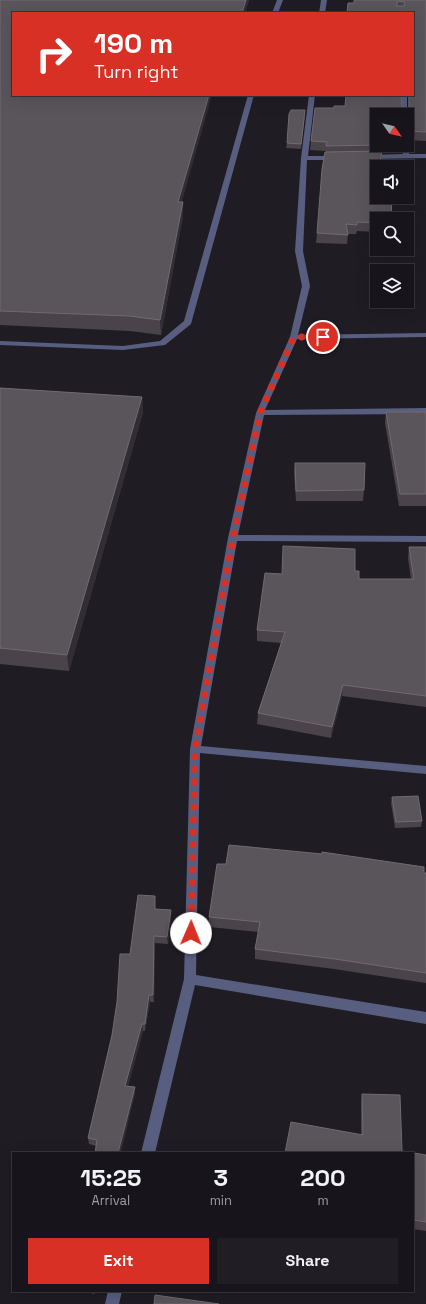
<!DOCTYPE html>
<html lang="en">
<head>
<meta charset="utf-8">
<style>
  :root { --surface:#17151b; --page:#201e24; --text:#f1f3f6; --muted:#9e9fa3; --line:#36343a; --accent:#d93025 }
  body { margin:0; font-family:"Space Grotesk",sans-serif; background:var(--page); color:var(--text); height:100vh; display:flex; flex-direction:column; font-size:15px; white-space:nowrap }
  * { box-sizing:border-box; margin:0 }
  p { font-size:13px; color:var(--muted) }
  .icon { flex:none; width:22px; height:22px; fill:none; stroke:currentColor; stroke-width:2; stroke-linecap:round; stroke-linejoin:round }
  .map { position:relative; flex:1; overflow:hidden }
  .sheet { position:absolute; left:12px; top:1152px; width:402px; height:140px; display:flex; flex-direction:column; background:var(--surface); border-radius:0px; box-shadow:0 4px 16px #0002,0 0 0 1px var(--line) }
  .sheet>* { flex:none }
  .banner { position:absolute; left:12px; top:12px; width:402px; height:84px; border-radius:0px; box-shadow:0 4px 16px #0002,0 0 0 1px var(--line); background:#d93025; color:#fff; overflow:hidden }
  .needle { width:26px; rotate:124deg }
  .buttons { position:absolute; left:370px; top:108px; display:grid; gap:8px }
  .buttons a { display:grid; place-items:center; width:44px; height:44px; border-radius:0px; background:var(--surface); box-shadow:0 4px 16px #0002,0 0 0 1px var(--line); font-size:20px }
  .pin { position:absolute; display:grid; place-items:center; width:34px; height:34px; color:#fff; margin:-17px; border:2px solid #fff; border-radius:50%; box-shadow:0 1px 4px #0007 }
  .me { position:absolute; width:44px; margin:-22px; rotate:1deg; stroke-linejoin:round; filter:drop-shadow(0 0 3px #0008) }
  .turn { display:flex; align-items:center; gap:14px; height:84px; padding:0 16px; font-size:18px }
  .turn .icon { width:52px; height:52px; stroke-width:2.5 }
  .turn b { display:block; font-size:28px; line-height:34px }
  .eta { display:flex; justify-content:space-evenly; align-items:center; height:68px; text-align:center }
  .eta b { font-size:24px; font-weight:800; line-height:28px }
  .primary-button { display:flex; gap:8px; margin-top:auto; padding:8px 16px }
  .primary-button a { flex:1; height:46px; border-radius:0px; background:var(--accent); color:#fff; font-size:16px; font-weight:800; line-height:46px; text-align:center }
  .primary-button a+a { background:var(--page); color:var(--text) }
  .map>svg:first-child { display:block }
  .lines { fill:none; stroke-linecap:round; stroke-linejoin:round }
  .minor { fill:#575e7f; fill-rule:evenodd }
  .wall { fill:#4a434a }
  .shaded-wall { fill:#322c34 }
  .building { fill:#5a545b; stroke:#706a71; fill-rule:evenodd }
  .route { stroke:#d93025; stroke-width:7; stroke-dasharray:0 12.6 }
</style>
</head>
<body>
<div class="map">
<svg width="426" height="1304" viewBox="0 0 426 1304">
  <rect width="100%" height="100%" fill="#1f1c24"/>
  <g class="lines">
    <g class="minor">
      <path d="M277 0H283L278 13H272Z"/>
      <path d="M321 0H327L325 13H319Z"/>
      <path d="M248 95H254L191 324 165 345 123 350 0 345V341L123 346 160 341 184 321Z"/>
      <path d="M309 95H315L308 156H336L339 158 336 160H307L303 251 310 286 298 335 426 333V337L297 339 265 410 426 408V414L264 415 238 535 426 536V542L237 541 201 746 426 766V774L200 753 196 975 426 1012V1024L195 985 155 1153H141L184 979 190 749 228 538 256 413 290 337 302 286 295 251 301 158Z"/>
      <path d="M401 95H407V116V115H402Z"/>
      <path d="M407 143 409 145V154H426V158L368 159 365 157 368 155 403 154V145H407Z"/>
      <path d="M108 1291H122L119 1304H105Z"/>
    </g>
  </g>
  <g class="wall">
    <path d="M0 0H249L245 13H13L183 202V216L161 335 130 331 0 325Z"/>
    <path d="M426 0V141L407 140V115H377V145H383L380 167H377V232L357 231 356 234H348L347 244 316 243 326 151 310 150 311 141 334 108 345 106 408 108V95H413V13L354 3Z"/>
    <path d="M305 116 301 149 286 148 287 143Z"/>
    <path d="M0 388 142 397 143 412 69 671 0 664Z"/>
    <path d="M386 412H426V506H399L385 423Z"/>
    <path d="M295 463 364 490 363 501H296L294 473Z"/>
    <path d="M409 547H426V707L342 696 331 738 257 724 258 713 281 643 257 641V630L282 574 355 571 359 579H411L408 558Z"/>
    <path d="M392 797 422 821 421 827 395 828 391 803Z"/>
    <path d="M226 864 426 873V983L334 969 255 959V949L259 932 209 927V917Z"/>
    <path d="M155 896V909L171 910V918L168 944 155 943 154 1002H150L145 1031H143L128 1086 135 1087V1094L96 1146 89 1144 88 1138 112 1035Z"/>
    <path d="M362 1094 402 1151 426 1155V1231L413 1229V1153H285L361 1134V1103Z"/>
    <path d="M81 1291H95V1294Z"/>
  </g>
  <g class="shaded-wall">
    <path d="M246 0H249L245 13H242Z"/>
    <path d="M209 95H212L178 216V202Z"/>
    <path d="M183 202V216L161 335 160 320Z"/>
    <path d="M142 397 143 412 69 671 67 655Z"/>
    <path d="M343 685 342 696 331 738 332 727Z"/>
    <path d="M171 910V918L168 944 167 937Z"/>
    <path d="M154 936 155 943 154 1002 153 995Z"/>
    <path d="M149 995 150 1002 145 1031V1024Z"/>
    <path d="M142 1024 143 1031 126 1093 125 1086Z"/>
    <path d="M135 1087V1094L121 1153H118Z"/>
  </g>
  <g class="building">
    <path d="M0 0H246L242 13H13V95H209L178 202H183L160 320 129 316 0 311Z"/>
    <path d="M354 0H426V132L407 131V115H377V145L326 146 327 142 311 141 315 108H334V106H345L346 95H401L402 108H408L409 107V95H413V13H347L348 3H354ZM398 1 404 2 405 6H396Z"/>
    <path d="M291 110H305L301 144 287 143 289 114Z"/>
    <path d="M382 151 379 167H377V197H392L391 219H377V223L357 222V225L346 224 348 235 317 233 322 169 325 152Z"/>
    <path d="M0 388 142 397 67 655 0 648Z"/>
    <path d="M386 412H426V494H400Z"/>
    <path d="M295 463H365L364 490 296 491Z"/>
    <path d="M283 546 355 549V571H359V579H414L409 547H426V696L343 685 332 727 258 713 285 632 257 630 265 573 282 574Z"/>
    <path d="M418 796 422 821 396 822 392 797Z"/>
    <path d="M229 845 322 854V852L424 867V873H426V973L335 959 255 949 260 922 209 917 217 864H226Z"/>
    <path d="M138 895 155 896V909L171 910 167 937 154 936 153 995H149L145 1024H142L125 1086 135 1087 118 1153H95L97 1140 88 1138 112 1035 117 1002 120 954H130Z"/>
    <path d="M362 1094 400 1095 402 1151 426 1155V1222L413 1220V1153H285L291 1122 363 1135Z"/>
    <path d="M155 1295 219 1304H154Z"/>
  </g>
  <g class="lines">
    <path class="route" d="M191 933 195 749 233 538 260 413 294 337H323"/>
  </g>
</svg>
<div class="buttons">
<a><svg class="needle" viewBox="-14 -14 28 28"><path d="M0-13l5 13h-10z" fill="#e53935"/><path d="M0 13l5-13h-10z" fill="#9e9fa3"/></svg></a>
<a><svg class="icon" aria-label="sound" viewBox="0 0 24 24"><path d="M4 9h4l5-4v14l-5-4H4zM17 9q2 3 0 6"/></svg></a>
<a><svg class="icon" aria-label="search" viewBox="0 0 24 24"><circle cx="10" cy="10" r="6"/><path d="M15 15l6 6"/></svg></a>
<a><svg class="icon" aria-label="layers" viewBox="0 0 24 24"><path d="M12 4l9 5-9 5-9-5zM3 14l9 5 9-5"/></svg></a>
</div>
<div class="pin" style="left:323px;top:337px;background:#d93025"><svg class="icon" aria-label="arrive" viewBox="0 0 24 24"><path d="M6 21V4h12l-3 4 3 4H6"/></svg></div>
<svg class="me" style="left:191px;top:933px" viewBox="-20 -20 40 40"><circle r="19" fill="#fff"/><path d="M0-13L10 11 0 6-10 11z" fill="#d93025"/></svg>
<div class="banner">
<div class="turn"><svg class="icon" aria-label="right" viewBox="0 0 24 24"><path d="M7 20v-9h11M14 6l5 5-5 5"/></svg><div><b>190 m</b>Turn right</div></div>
</div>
<section class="sheet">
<div class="eta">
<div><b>15:25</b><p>Arrival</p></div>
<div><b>3</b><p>min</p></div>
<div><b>200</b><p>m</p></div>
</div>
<div class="primary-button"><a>Exit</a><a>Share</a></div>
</section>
</div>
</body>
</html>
